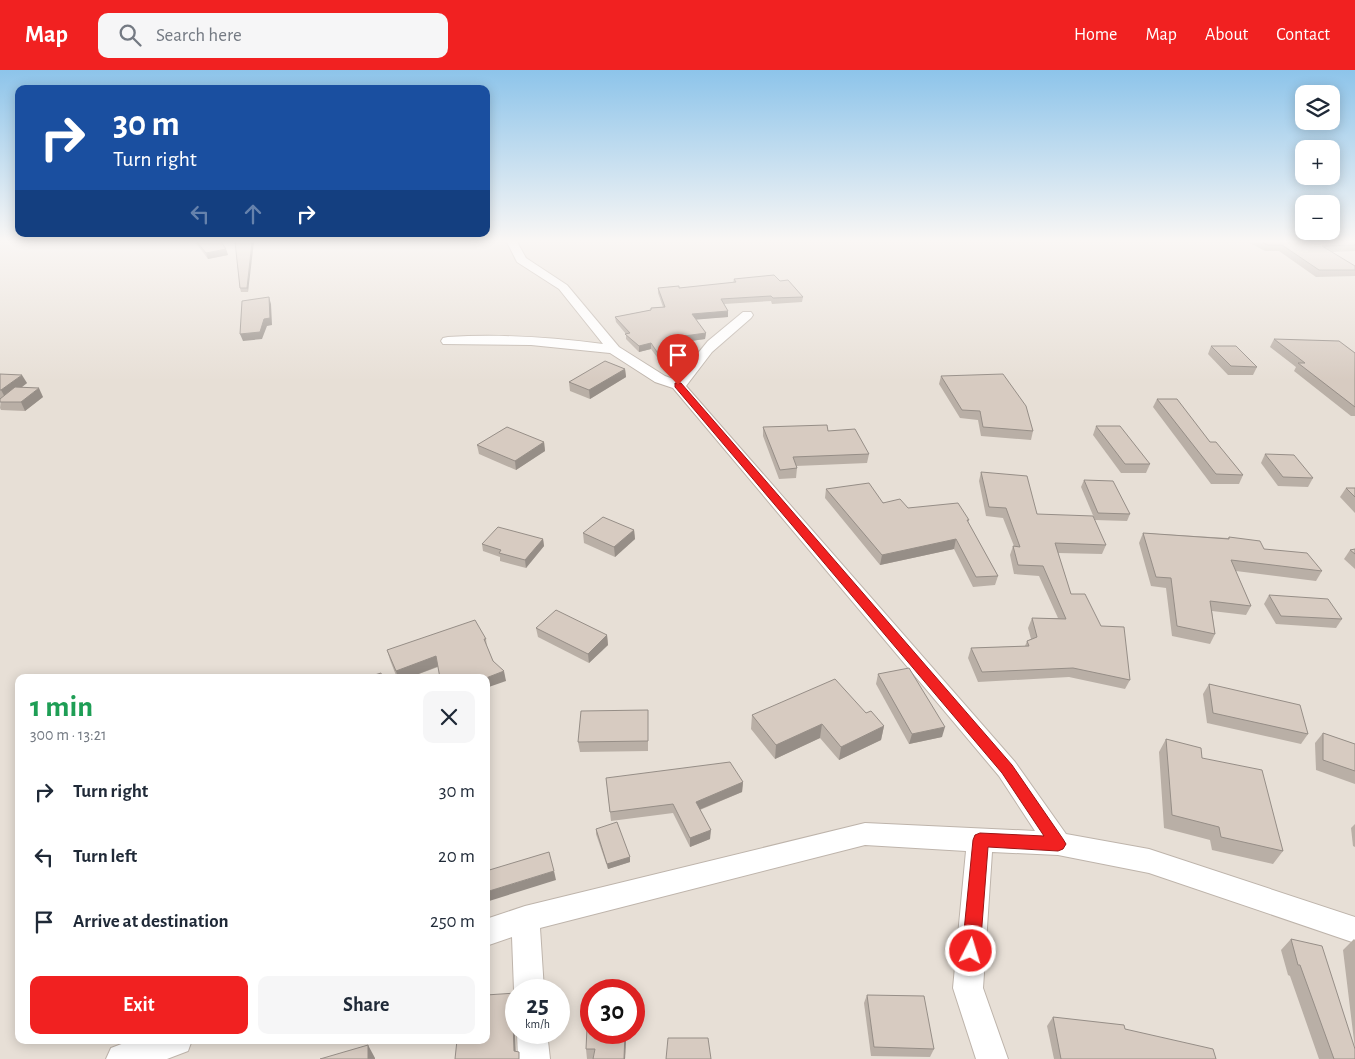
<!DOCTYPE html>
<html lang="en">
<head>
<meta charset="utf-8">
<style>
  :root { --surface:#fff; --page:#f6f6f7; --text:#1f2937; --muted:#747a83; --accent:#f12121 }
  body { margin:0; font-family:"Alegreya Sans",sans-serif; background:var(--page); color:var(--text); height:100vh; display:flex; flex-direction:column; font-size:19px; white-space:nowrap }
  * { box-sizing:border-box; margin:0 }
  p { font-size:16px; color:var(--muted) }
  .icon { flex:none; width:28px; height:28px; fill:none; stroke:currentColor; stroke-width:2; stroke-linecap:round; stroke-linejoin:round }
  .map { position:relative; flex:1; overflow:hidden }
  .panel { position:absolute; left:15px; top:604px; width:475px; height:370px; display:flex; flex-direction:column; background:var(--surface); border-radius:10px; box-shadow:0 2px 12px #0003 }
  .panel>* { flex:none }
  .hud { position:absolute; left:15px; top:15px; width:475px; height:152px; border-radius:10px; box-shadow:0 2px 12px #0003; background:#1a4fa0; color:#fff; overflow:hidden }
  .controls { position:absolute; left:1295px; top:15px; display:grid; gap:10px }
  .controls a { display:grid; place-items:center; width:45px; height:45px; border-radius:10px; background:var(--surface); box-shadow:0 2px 12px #0003; font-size:25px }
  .speed { position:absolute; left:505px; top:909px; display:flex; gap:10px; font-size:25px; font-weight:700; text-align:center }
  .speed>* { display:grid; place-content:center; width:65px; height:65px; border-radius:50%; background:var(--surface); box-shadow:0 2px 12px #0003; line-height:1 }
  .speed small { font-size:12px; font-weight:400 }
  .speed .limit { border:8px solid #d22; background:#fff; color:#111 }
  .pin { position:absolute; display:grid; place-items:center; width:42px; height:42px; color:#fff; margin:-51px -21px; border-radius:50% 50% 50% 0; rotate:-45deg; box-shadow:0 0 5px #0007 }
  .pin .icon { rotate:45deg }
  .me { position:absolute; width:55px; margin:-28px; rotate:5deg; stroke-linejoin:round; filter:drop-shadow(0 0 4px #0008) }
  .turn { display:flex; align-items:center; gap:18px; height:105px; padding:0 15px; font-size:22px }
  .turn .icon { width:65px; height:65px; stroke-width:2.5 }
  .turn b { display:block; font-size:35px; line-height:42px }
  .lanes { display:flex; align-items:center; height:48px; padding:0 15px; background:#0003; justify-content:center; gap:25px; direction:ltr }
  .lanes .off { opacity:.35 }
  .round { display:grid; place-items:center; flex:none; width:52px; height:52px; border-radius:10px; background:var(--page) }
  .summary { display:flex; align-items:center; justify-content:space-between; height:85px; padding:0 15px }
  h1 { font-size:30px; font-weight:700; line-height:38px; color:#1e9e55 }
  .button { display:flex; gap:10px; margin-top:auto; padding:10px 15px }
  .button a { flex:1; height:58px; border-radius:10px; background:var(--accent); color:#fff; font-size:20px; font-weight:700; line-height:58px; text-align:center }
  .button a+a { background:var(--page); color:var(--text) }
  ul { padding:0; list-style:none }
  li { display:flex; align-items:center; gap:15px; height:65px; padding:0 15px }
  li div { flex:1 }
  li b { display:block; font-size:19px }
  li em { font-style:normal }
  header { display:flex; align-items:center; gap:30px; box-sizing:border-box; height:70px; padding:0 25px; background:var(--accent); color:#fff }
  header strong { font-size:24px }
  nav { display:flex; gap:28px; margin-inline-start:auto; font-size:18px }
  .search { width:350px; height:45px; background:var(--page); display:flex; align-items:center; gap:12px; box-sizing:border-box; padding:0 18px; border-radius:10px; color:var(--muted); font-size:19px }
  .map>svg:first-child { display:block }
  .residential { fill:#e7dfd6; fill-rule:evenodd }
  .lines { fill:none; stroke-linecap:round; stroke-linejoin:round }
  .minor-casing { stroke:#beb4ab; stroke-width:2 }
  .minor { fill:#fff; fill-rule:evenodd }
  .wall { fill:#b9afa6 }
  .shaded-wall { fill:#968e87 }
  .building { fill:#d7cbc1; stroke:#968e87 }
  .route { fill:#f12121; stroke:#9d1515 }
</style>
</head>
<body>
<header>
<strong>Map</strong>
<div class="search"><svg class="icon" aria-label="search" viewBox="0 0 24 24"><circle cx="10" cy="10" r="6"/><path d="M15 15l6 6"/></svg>Search here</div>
<nav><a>Home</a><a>Map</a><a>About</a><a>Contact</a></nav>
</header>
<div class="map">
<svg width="1355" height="989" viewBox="0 0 1355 989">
  <rect width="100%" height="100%" fill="#f3eee8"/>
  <path class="residential" d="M0 172H1355V989H0ZM19 608H486V970H19ZM516 920H559V962H516ZM591 920H634V962H591Z"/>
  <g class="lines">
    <g class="minor-casing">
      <g id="minor">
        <path d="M507 172H517L526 188 567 215 619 277 665 306 676 310 708 271 743 242H751L753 245 751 248 712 282 686 316 1015 692 1066 764 1149 779 1355 847V873L1149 803 1058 785 992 782 983 918 1008 989H976L953 918 966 781 865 775 540 858 544 920H516V925L514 920 512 867 486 876V849L525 836 865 753 1035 761 999 706 673 318 655 312 610 283 531 275 443 274 441 271 443 268 448 267C500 264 551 267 603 274L559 219 517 192Z"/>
        <path d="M517 962H547L550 989H518Z"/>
        <path d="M132 970H192L188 981 167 989H106L111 978Z"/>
      </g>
    </g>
    <use href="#minor" class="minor"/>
  </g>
  <g class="wall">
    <path d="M195 172H221L226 179 228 185 208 189Z"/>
    <path d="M235 172 248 222H241L240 218Z"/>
    <path d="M1248 172H1355V181L1332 182 1355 200V206L1316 207 1279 181H1265Z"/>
    <path d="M734 209 780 211 803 227 802 232 772 234 771 231 724 234 728 247 695 249 706 263 705 269 690 271 692 279 681 283 683 290 662 294 651 279 639 282 626 269V264L616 252 615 247 651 240V238L663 237 658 223V218H679L733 213Z"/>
    <path d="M1274 269 1355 283V346H1351L1294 301 1296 297 1270 277Z"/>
    <path d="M1211 276 1257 297 1253 305H1228L1208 284Z"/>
    <path d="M625 299 626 307 590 329 570 321 569 312Z"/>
    <path d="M0 304 27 313 21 318 43 327 25 341 1 340 0 338 1 329H0Z"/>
    <path d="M941 306 1033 361 1031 370 981 366 978 350 960 348 939 314Z"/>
    <path d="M1157 329 1210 372 1243 405 1239 414H1211L1153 337Z"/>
    <path d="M1096 356 1150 394 1146 403H1121L1093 365Z"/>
    <path d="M763 357 828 361 869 384 867 393 796 396 797 398 796 408 779 409 763 366Z"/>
    <path d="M544 372 545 381 516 400 479 384 477 375Z"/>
    <path d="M1265 384 1313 408 1308 417 1278 416 1261 393Z"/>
    <path d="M981 402 1037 444 1106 475 1102 484 1058 483 1071 524 1130 610 1125 619 1069 607 978 612 968 588 971 578 1025 576 1027 571 1031 569 1028 558 1032 548H1058L1039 506 1014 504 1010 485 1013 476H1014L1003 448 986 446 979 411Z"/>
    <path d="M1084 410 1130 444 1127 451 1095 450 1081 417Z"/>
    <path d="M1346 418H1355V443L1340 427Z"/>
    <path d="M826 419 908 438 969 450 968 452 998 506 995 515 973 517 954 479 880 495 825 428Z"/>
    <path d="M634 460 635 469 615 487 584 473 583 463Z"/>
    <path d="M1143 463 1228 468 1229 467 1264 479 1322 501 1316 511 1236 501 1251 536 1246 545 1212 541 1215 564 1210 574 1172 566 1166 518 1151 516 1139 473Z"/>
    <path d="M543 469 544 476 526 498 500 491V487L483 481 482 474Z"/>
    <path d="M1355 479V499L1344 489 1350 480Z"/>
    <path d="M1269 525 1342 549 1336 558 1276 554 1264 534Z"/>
    <path d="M536 558 607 565 608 575 589 593 538 567Z"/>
    <path d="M486 569 487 577 493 591 506 611 438 597 408 608H397L390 590 387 580Z"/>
    <path d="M878 604 942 667 909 674 876 614Z"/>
    <path d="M1209 614 1308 664 1301 674 1207 653 1203 624Z"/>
    <path d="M866 643 884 656 881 670 839 690 820 668 775 689 751 659 752 645Z"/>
    <path d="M648 650V681L580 682 578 672Z"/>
    <path d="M1323 663 1355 674V714L1316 700 1315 673Z"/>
    <path d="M1166 669 1202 688 1283 781 1273 794 1212 780 1210 770 1164 758 1159 682Z"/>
    <path d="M606 708 743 712 742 722 700 740 710 769 690 777 673 743 611 751Z"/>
    <path d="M1355 754V777L1353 776 1351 758Z"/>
    <path d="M596 759 630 787V792L608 799 596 764Z"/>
    <path d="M1291 869 1355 979 1343 880 1354 869 1355 870V989H1319L1290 906 1288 905 1281 880Z"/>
    <path d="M867 925 934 979 930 987 871 986 864 933Z"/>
    <path d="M1053 947 1125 959 1216 989H1054L1047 956Z"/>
    <path d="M626 969 625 989H587L586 979Z"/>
  </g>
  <g class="shaded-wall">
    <path d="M252 172H254L248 222 247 218Z"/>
    <path d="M226 179 228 185 208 189 206 183Z"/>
    <path d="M269 227 271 234 272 255 267 256 262 269 243 271 240 264Z"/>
    <path d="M728 241V247L692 250V244Z"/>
    <path d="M706 263 705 269 684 272V266Z"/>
    <path d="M651 273V279L639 282V276Z"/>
    <path d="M693 274 692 279 678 284V278Z"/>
    <path d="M683 285V290L662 294 661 288Z"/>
    <path d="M625 299 626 307 590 329 589 320Z"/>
    <path d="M22 305 27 313 6 329 1 320Z"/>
    <path d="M39 318 43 327 25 341 21 332Z"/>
    <path d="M544 372 545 381 516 400 515 391Z"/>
    <path d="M634 460 635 469 615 487 614 477Z"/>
    <path d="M543 469 544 476 526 498 525 490Z"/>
    <path d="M956 469 954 479 880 495 882 485Z"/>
    <path d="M607 565 608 575 589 593 588 584Z"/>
    <path d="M436 586 439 596 408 608H398L396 601Z"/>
    <path d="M504 601 506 611 486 618V608Z"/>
    <path d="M822 654 820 668 775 689 776 675Z"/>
    <path d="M884 656 881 670 839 690 841 677Z"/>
    <path d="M945 657 942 667 909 674 912 664Z"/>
    <path d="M743 712 742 722 696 741V732Z"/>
    <path d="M711 760 710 769 690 777V768Z"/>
    <path d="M630 787V792L608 799 607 794Z"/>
    <path d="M554 801 556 810 486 832V822Z"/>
    <path d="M516 952V962H515L516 989 514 981 513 953Z"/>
    <path d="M625 962 626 969 625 989H624Z"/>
    <path d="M368 975 375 988V989H368Z"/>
  </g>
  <g class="building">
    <path d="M197 172H221L226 179 206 183Z"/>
    <path d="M235 172H252L247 218H240Z"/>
    <path d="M1262 172H1355V175L1322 176 1355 196V200H1319L1282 175H1268Z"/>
    <path d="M774 205 780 211 788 210 803 227 773 228 771 226 721 229 728 241 692 244 706 263 684 266 693 274 678 278 683 285 661 288 651 273 639 276 625 264 630 263 615 247 651 240V238L665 237 658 218 679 216V218L736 212 734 209Z"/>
    <path d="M269 227 270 248 264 249 260 262 240 264 242 231Z"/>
    <path d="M1274 269 1339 271 1355 283V337L1298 293H1305Z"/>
    <path d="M1211 276H1236L1257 297 1231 296Z"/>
    <path d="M605 291 625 299 589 320 569 312Z"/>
    <path d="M0 304 22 305 1 320H0Z"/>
    <path d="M1003 304 1026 336 1033 361 983 357 980 341 962 340 941 306Z"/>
    <path d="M15 317 39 318 21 332H0V329Z"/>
    <path d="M1157 329H1177L1210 372H1216L1243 405 1216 404Z"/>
    <path d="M827 355 828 361 855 359 869 384 793 387 797 398 780 400 763 357Z"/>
    <path d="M1096 356H1120L1150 394H1125Z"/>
    <path d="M507 357 544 372 515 391 477 375Z"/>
    <path d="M1265 384 1294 385 1313 408 1283 407Z"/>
    <path d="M981 402 1027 406 1037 444 1093 446 1106 475 1055 473 1071 524H1085L1101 556 1124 557 1130 610 1073 598 982 602 971 578 1029 576 1027 571 1037 567 1032 548 1066 549 1043 496 1018 495 1013 476 1020 477 1006 438 989 437Z"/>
    <path d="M1084 410 1113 411 1130 444 1098 443Z"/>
    <path d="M869 413 883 433 900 429 908 438 958 433 969 450H967L998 506 976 507 956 469 882 485 826 419Z"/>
    <path d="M1346 418H1355V427Z"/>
    <path d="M603 447 634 460 614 477 583 463Z"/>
    <path d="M498 457 543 469 525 490 499 483 501 480 482 474Z"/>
    <path d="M1143 463 1229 469V467L1260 471 1264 479 1307 483 1322 501 1231 490 1251 536 1210 531 1215 564 1177 556 1171 508 1156 507Z"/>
    <path d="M1355 479V484L1350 480Z"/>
    <path d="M1269 525 1328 529 1342 549 1281 546Z"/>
    <path d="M556 540 607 565 588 584 536 558Z"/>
    <path d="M475 550 486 569H484L493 591 504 601 486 608H440L436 586 396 601 387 580Z"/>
    <path d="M909 598 945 657 912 664 878 604Z"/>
    <path d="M381 603 382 608H365Z"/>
    <path d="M835 609 866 643 871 641 884 656 841 677 822 654 776 675 752 645Z"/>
    <path d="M1209 614 1300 635 1308 664 1213 643Z"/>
    <path d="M648 640V671L578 672 581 641Z"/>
    <path d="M1323 663 1355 674V701L1323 690Z"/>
    <path d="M1166 669 1201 678 1202 688 1262 700 1283 781 1221 767 1219 757 1172 745Z"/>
    <path d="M730 692 743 712 696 732 711 760 690 768 673 734 610 742 606 708Z"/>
    <path d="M617 752 630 787 607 794 596 759Z"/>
    <path d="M549 782 554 801 486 822V801Z"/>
    <path d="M1291 869 1322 876 1355 979V989H1334L1300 895H1298Z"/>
    <path d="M516 923V952L513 953 514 981 519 982V989H455L457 970H486V925Z"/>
    <path d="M867 925 924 926 934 979 874 977Z"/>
    <path d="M1053 947 1124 955 1125 959 1213 979 1216 989H1061Z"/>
    <path d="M587 958H591V962H625L624 989H593L595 979H586Z"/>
    <path d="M668 968H708L711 989H666Z"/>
    <path d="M368 975V989H320Z"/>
  </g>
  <linearGradient id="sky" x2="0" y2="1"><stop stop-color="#8dc4ea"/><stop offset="0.55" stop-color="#faf7f5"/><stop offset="1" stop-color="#faf7f5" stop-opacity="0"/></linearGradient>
  <rect width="1355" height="311" fill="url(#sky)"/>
  <path class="route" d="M675 313H681L1012 695 1063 769 1066 774 1063 779 1058 781 988 777 980 881 977 887 971 889 965 887 962 881 973 770 975 765 980 763 1044 766 1002 703 675 317Z"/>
</svg>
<div class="controls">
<a><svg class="icon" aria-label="layers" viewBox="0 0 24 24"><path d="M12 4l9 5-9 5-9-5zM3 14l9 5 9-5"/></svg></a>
<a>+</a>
<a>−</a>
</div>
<div class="speed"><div>25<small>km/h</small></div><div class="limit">30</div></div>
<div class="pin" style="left:678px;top:315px;background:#d93025"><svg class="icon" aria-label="arrive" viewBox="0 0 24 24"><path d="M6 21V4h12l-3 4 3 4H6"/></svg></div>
<svg class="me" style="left:971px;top:881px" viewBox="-20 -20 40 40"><circle r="17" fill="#f12121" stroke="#fff" stroke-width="3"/><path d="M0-11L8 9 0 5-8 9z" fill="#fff"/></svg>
<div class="hud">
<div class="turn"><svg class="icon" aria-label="right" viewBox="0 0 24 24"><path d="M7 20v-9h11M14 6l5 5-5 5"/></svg><div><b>30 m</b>Turn right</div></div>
<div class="lanes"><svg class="icon off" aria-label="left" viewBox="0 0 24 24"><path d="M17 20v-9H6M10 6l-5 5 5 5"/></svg><svg class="icon off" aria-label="ahead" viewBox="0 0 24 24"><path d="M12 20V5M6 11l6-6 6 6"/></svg><svg class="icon" aria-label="right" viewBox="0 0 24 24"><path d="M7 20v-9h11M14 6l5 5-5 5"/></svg></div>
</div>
<section class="panel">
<div class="summary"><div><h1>1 min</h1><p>300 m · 13:21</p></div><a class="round"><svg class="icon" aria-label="close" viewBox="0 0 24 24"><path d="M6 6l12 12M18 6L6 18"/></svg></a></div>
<ul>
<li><svg class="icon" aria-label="right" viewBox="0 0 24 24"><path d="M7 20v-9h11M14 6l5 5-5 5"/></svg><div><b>Turn right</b></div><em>30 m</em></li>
<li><svg class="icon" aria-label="left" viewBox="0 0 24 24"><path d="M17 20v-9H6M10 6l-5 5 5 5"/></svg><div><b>Turn left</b></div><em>20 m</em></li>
<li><svg class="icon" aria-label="arrive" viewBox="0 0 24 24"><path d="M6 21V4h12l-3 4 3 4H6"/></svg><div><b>Arrive at destination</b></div><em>250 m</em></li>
</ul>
<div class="button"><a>Exit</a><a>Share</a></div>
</section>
</div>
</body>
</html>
